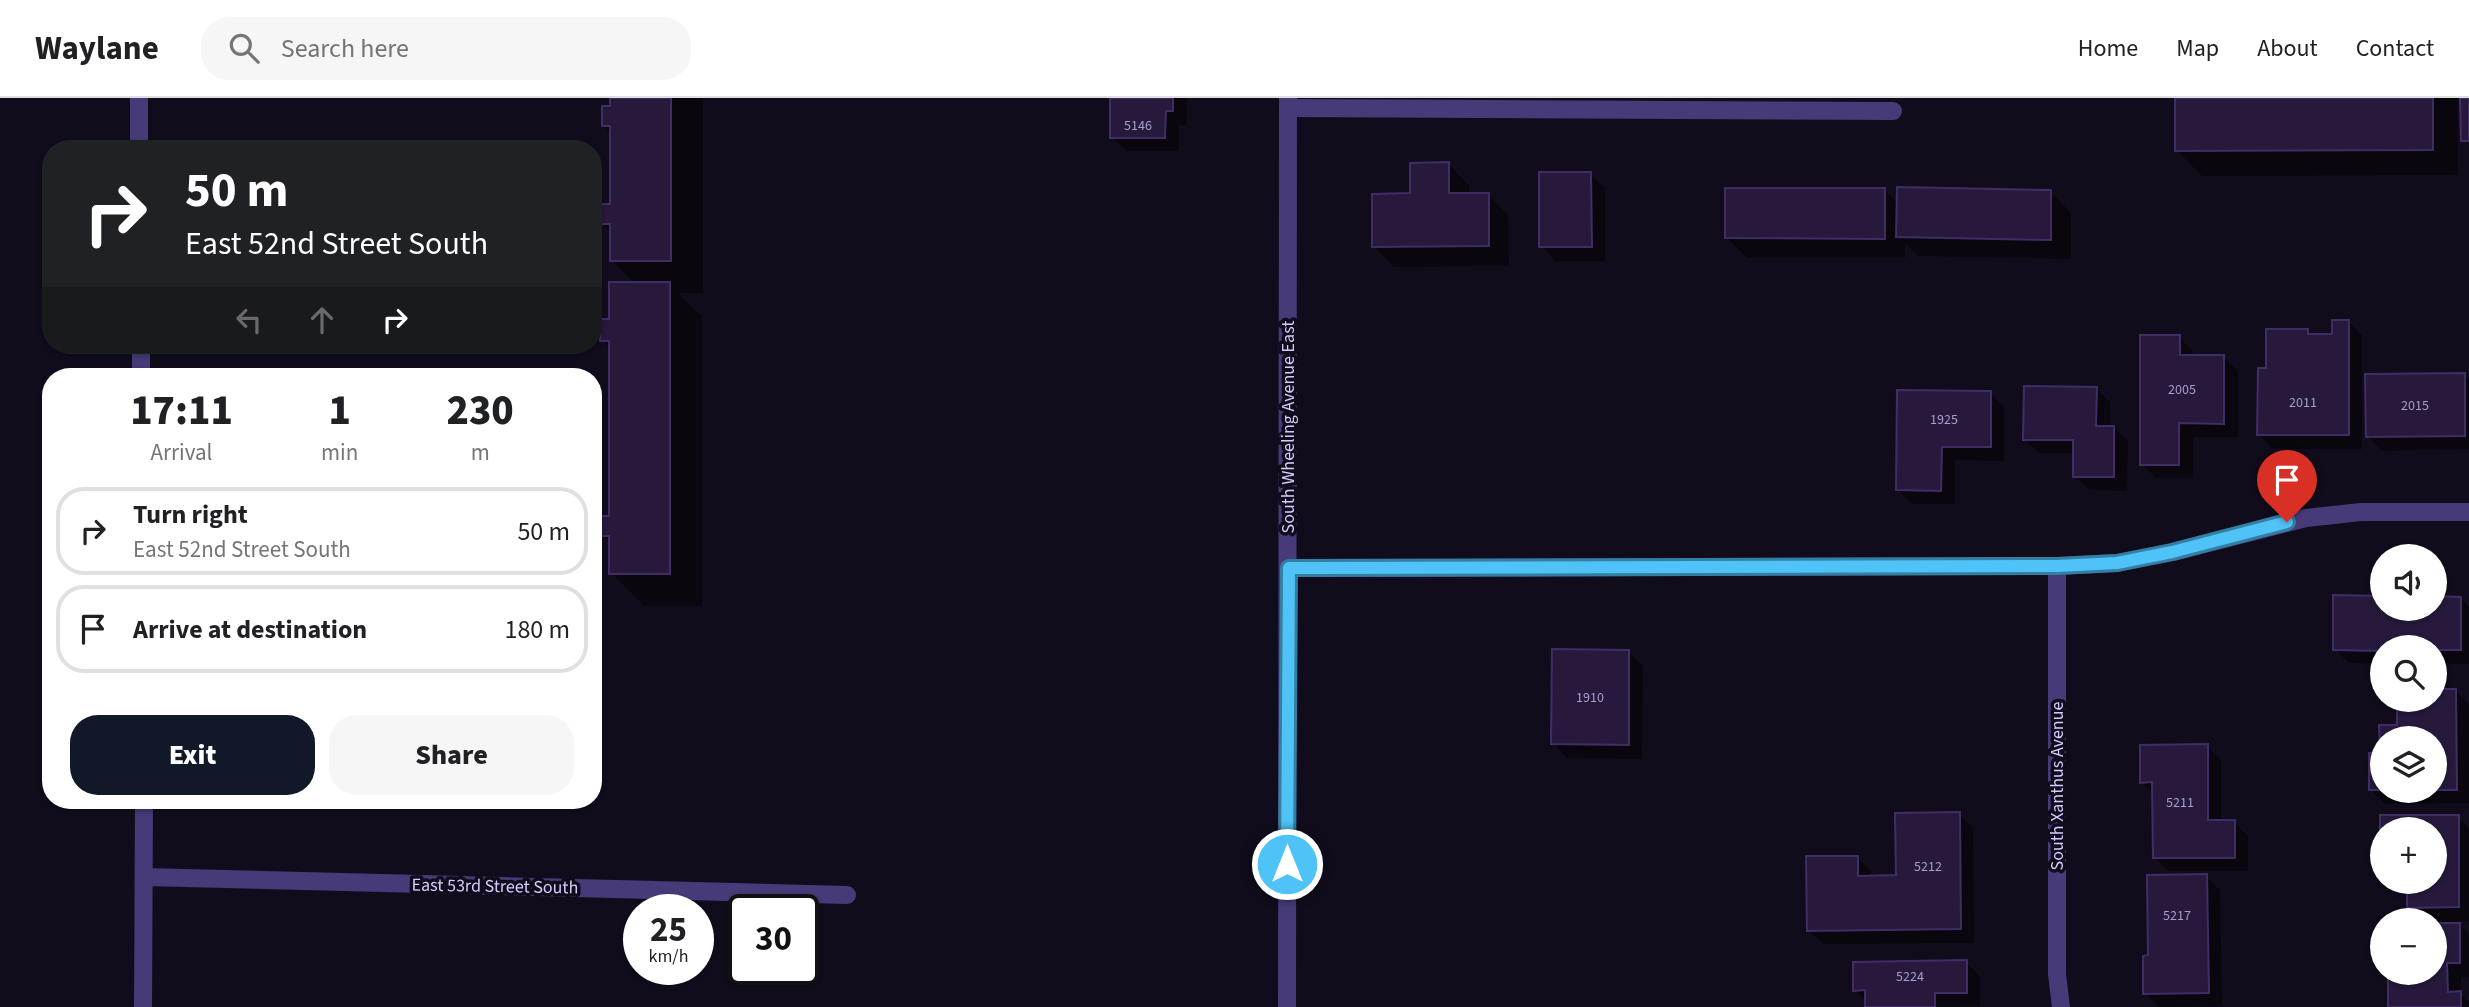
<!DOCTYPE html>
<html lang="en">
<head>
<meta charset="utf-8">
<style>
  :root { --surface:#fff; --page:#f6f6f6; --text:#202124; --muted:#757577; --line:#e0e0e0; --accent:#111827 }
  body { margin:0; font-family:"Source Sans 3",sans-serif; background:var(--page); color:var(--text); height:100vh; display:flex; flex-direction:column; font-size:26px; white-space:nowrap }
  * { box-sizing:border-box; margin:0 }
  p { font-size:23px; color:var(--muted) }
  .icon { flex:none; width:38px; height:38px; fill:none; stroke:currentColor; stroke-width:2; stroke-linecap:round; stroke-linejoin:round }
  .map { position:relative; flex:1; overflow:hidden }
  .sheet { position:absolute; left:42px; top:270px; width:560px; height:441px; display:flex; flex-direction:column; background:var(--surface); border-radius:28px; box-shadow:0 2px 5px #0004 }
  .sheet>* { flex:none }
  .guide { position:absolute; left:42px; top:42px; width:560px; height:214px; border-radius:28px; box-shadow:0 2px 5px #0004; background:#202124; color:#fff; overflow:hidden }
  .fabs { position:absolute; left:2370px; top:446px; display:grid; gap:14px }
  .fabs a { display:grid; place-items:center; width:77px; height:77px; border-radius:50%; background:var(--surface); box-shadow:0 2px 5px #0004; font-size:35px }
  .speed { position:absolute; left:623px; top:796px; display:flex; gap:14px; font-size:35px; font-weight:700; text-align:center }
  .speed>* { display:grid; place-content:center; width:91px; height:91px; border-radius:50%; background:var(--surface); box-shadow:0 2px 5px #0004; line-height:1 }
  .speed small { font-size:18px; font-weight:400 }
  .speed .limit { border:4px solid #111; border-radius:10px; background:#fff; color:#111 }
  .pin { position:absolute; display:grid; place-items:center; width:60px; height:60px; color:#fff; margin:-72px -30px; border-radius:50% 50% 50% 0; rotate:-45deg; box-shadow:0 0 7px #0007 }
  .pin .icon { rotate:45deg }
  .me { position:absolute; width:77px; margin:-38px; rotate:0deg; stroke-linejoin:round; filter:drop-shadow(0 0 5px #0008) }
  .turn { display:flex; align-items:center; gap:24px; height:147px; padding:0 28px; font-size:32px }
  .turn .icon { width:91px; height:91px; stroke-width:2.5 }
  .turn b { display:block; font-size:49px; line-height:60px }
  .lanes { display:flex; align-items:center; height:66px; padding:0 28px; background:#0003; justify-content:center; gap:35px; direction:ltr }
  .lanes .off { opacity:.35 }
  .eta { display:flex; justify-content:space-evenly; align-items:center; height:119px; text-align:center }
  .eta b { font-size:42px; font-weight:800; line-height:49px }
  .cta { display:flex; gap:14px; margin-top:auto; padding:14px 28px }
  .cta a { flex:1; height:80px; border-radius:28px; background:var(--accent); color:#fff; font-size:28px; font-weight:800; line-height:80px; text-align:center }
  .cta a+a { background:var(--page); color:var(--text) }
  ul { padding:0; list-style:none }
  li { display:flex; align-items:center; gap:21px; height:88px; margin:0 14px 10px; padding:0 14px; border:4px solid var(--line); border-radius:28px }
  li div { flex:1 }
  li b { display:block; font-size:26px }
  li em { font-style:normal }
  header { display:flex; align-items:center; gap:42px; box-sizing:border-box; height:98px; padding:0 35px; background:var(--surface); border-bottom:2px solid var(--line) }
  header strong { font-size:33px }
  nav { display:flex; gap:38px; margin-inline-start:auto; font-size:24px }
  .search { width:490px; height:63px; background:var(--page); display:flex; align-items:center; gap:18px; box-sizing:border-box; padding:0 24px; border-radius:28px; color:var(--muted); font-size:26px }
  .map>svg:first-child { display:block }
  .shadow { fill:#0007; fill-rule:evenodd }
  .building { fill:#26193c; stroke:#412d66; stroke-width:2 }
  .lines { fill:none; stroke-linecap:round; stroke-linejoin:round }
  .minor { stroke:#463a78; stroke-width:18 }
  .route-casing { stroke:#337fa1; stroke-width:18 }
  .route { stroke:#4fc3f7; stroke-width:12 }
  .labels { text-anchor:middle; stroke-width:7; stroke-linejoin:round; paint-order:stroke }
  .number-label { font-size:14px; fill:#ac9ecc }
  .street-label { font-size:18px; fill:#d8cafc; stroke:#110c1c }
</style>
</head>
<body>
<header>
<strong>Waylane</strong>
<div class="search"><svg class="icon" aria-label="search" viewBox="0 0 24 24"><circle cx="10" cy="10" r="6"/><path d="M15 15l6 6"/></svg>Search here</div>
<nav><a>Home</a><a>Map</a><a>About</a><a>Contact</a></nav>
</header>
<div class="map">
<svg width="2469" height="909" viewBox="0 0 2469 909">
  <rect width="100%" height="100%" fill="#110c1c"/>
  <g class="shadow">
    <path d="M611 0H703V195H678L702 218V508H644L611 475V445L603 437 611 419V251L602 242 611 223 635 186 611 162V134L603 125 611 108V36L604 28 611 10Z"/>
    <path d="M1112 0H1187V27H1179V53H1126L1112 39Z"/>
    <path d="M2177 0H2458V77L2202 78 2177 52Z"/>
    <path d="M1448 66 1469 87V97H1488L1508 117 1509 168 1394 169 1373 148 1412 97Z"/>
    <path d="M1590 76 1605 90V163H1555L1541 148Z"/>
    <path d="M1885 92 1899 106 2051 94 2071 115V161L1918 158 1905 145V160H1747L1726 139Z"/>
    <path d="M2348 223 2362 237V351H2273L2259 337 2268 272 2308 232 2313 238H2333Z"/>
    <path d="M2179 239 2193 253V259H2224L2238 273V339H2193V380H2156L2142 366Z"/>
    <path d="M2464 277 2469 282V351L2382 353 2368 338Z"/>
    <path d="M2096 290 2110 304V329H2113L2128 343 2127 393 2089 392 2074 378 2075 355H2039L2024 341Z"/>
    <path d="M1990 295 2004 309V363L1955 362V406H1912L1898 391Z"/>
    <path d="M2461 500 2469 509V566H2443V580H2434V550H2382V566L2349 565 2334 551 2382 511H2434Z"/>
    <path d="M1628 553 1643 568 1642 661 1567 660 1553 645Z"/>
    <path d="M2455 592 2469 606V705L2385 706 2371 692 2381 657V629H2399L2398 602H2434ZM2382 640H2434V693H2382Z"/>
    <path d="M2207 648 2221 662V724H2234L2248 738V773H2169L2154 759V696L2142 684Z"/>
    <path d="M1959 716 1973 730 1974 845 1823 846 1808 832 1857 759 1871 773V779H1897Z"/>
    <path d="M2458 719 2469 730V823H2456L2469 836V879H2461V896L2469 904V909H2390V875H2434V822H2422L2409 809V784H2434Z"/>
    <path d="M2206 778 2220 792 2222 908 2159 909 2145 895 2150 859Z"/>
    <path d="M1966 864 1980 878V908L1867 909V904L1855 892Z"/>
  </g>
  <g class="building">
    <path d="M610 0H671V163H610V126H601V106H610V28H602V8H610Z"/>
    <path d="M1110 0H1173V13H1166L1165 40H1110Z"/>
    <path d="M2175 0H2433V52L2175 53Z"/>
    <path d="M2460 0H2469V43H2461Z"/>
    <path d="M1449 64V95H1489V148L1372 149V96L1410 95V65Z"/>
    <path d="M1539 74H1591L1592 149H1539Z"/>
    <path d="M1897 89 2051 92V142L1896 139Z"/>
    <path d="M1725 90H1885V141L1725 140Z"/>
    <path d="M609 184H670V476H609V438H601V418H609V243H600V221H609Z"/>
    <path d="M2332 222H2349V337H2257L2258 270H2266V231H2308V236H2332Z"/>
    <path d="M2140 237H2180V257H2224V326L2179 325V367H2140Z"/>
    <path d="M2465 275V338L2366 339 2365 276Z"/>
    <path d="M2024 288 2097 289 2096 328H2114V379H2073V342H2023Z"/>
    <path d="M1897 292 1991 293V349H1942L1941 393 1896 392Z"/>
    <path d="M2333 497 2382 498V511H2434V498L2461 499V552H2434V550H2382V553L2333 552Z"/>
    <path d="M1552 551 1629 552V647L1551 646Z"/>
    <path d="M2434 591H2456L2457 692H2434V640H2382V692H2369V655H2380L2379 627H2397V602H2434Z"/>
    <path d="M2208 646V722H2235V760H2153L2152 684 2140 685V647Z"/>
    <path d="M1960 714 1961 831 1807 833 1806 758H1858V778L1896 777 1895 715Z"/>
    <path d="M2380 717H2459V809L2407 810V784H2434V732H2382L2380 746Z"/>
    <path d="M2207 776 2209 895 2143 896V858L2148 857 2147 777Z"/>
    <path d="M2434 825H2460V865H2447L2448 894 2461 893V909H2388V875H2434Z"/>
    <path d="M1967 862V895H1935V909H1865V892L1853 893V864Z"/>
  </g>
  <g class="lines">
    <g class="minor">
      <path d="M139 0V51"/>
      <path d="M1288 10 1893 13"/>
      <path d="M141 247V278"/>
      <path d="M2057 468V876L2061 909"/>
      <path d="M1289 470 2057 468 2117 465 2173 454 2306 420 2361 414H2469"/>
      <path d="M144 779 847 797"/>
      <path d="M143 909 144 702"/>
      <path d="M1287 909 1288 0"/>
    </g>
  </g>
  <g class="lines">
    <g class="route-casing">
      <path id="route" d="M1287 766 1289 470 2057 468 2117 465 2172 454 2287 424"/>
    </g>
    <use href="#route" class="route"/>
  </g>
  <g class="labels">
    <g class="number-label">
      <text x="1138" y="32">5146</text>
      <text x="2182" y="296">2005</text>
      <text x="2303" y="309">2011</text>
      <text x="2415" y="312">2015</text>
      <text x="1944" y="326">1925</text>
      <text x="1590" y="604">1910</text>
      <text x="2180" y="709">5211</text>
      <text x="1928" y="773">5212</text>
      <text x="2177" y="822">5217</text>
      <text x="1910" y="883">5224</text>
    </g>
    <g class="street-label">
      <text transform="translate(1288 329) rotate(-90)" y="6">South Wheeling Avenue East</text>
      <text transform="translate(2057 688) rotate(-90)" y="6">South Xanthus Avenue</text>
      <text transform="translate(495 788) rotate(1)" y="6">East 53rd Street South</text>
    </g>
  </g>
</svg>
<div class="fabs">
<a><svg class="icon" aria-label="sound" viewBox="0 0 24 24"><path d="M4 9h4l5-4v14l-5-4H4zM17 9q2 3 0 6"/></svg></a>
<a><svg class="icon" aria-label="search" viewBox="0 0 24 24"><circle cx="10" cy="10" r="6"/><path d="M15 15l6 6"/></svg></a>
<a><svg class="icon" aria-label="layers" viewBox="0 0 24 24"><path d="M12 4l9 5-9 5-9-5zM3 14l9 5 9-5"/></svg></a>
<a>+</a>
<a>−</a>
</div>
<div class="speed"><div>25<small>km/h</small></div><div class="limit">30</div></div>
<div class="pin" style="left:2287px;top:424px;background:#d93025"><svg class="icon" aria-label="arrive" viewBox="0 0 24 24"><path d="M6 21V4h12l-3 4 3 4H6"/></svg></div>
<svg class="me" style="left:1287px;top:766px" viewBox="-20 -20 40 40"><circle r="17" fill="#4fc3f7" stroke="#fff" stroke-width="3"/><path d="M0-11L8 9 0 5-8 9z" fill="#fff"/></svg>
<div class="guide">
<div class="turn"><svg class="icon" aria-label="right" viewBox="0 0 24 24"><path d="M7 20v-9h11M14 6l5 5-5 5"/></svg><div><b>50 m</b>East 52nd Street South</div></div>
<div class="lanes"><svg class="icon off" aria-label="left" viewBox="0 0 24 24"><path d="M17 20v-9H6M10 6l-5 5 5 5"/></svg><svg class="icon off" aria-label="ahead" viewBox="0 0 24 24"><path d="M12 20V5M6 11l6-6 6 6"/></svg><svg class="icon" aria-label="right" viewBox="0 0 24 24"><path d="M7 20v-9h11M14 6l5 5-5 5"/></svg></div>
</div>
<section class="sheet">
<div class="eta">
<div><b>17:11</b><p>Arrival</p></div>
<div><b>1</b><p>min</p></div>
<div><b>230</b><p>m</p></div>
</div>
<ul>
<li><svg class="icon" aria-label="right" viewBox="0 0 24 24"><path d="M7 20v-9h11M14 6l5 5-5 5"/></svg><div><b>Turn right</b><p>East 52nd Street South</p></div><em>50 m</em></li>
<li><svg class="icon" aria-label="arrive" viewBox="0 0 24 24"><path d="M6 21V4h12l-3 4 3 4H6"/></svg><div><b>Arrive at destination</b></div><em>180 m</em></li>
</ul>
<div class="cta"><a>Exit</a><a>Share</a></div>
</section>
</div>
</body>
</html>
